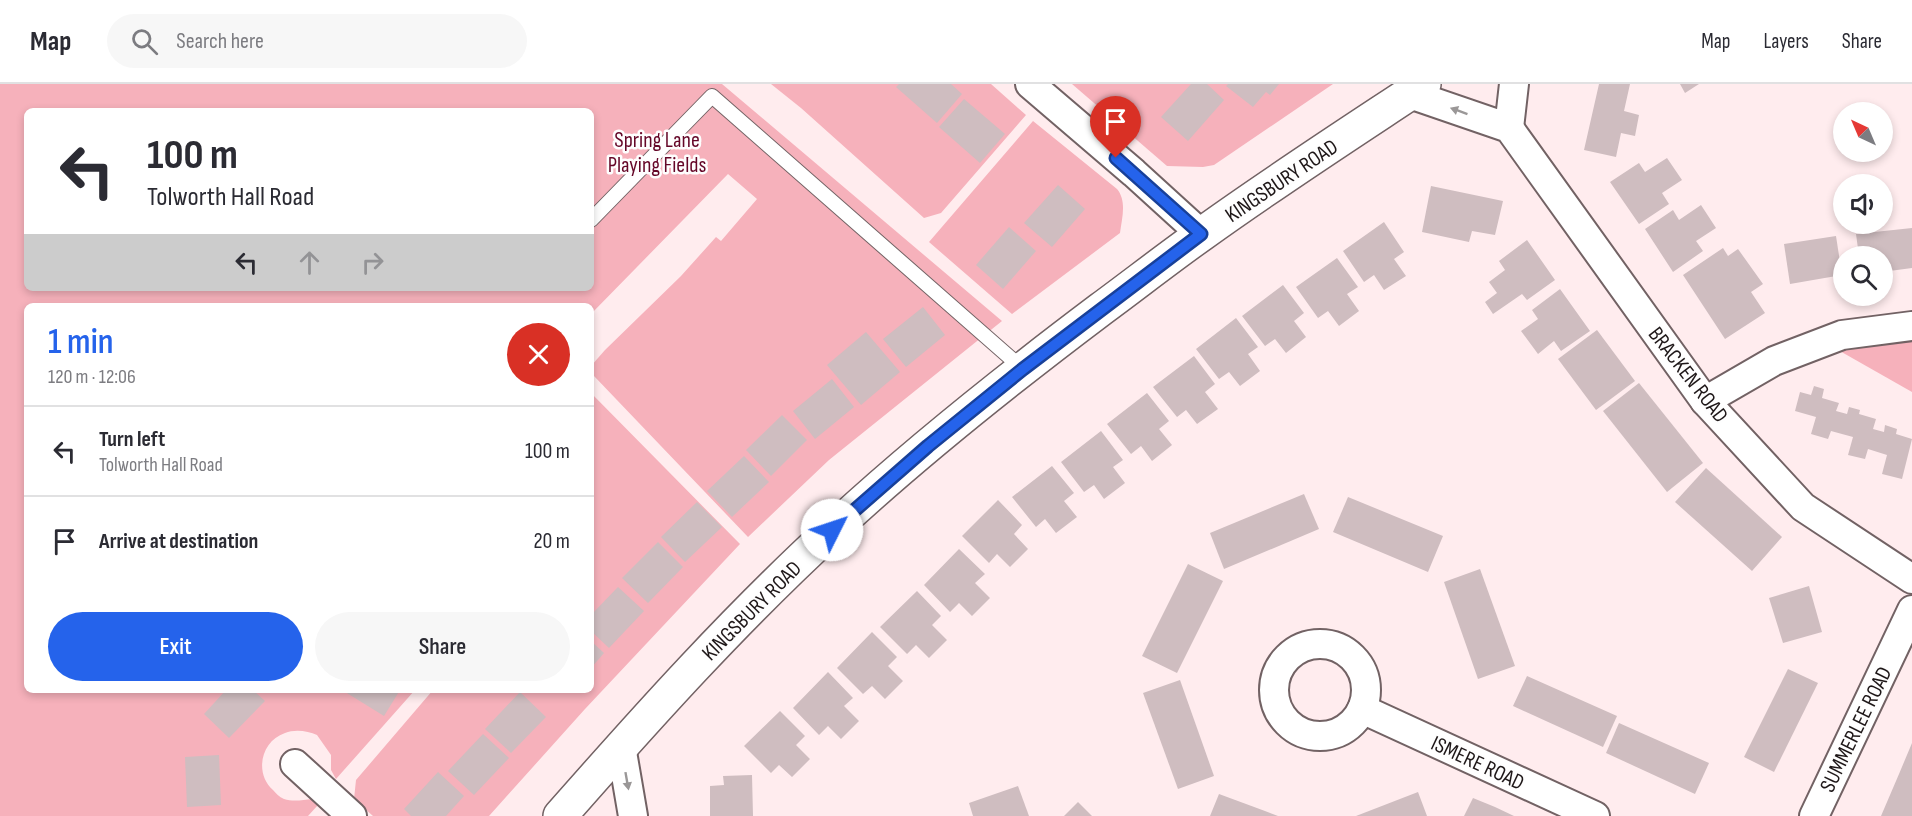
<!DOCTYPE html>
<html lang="en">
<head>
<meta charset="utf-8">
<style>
  :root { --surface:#fff; --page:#f7f7f7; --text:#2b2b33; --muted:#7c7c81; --line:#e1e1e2; --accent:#2563eb }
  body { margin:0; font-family:"Sofia Sans Condensed",sans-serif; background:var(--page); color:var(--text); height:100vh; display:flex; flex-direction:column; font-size:22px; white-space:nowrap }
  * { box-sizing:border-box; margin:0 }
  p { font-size:20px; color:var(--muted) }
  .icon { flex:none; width:33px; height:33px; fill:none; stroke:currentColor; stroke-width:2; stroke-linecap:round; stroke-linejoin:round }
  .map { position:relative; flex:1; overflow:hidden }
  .details { position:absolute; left:24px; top:219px; width:570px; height:390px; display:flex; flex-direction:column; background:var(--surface); border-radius:9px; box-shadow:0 3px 9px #0003 }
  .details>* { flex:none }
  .guide { position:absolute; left:24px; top:24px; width:570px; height:183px; border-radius:9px; box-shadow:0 3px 9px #0003; background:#fff; color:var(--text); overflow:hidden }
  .needle { width:39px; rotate:316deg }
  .buttons { position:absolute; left:1833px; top:18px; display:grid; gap:12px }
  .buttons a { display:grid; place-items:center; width:60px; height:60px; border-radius:50%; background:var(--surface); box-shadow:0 3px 9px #0003; font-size:30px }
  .pin { position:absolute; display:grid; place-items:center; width:51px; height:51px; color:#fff; margin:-62px -26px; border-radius:50% 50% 50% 0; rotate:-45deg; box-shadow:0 0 6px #0007 }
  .pin .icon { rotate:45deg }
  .me { position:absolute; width:66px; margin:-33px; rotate:49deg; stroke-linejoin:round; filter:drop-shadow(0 0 4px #0008) }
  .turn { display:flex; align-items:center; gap:21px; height:126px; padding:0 24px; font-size:27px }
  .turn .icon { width:78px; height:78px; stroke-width:2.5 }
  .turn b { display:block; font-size:42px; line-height:51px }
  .lanes { display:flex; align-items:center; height:57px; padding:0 24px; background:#0003; justify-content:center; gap:30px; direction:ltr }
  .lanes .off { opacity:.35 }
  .round { display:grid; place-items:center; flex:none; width:63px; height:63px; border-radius:32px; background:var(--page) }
  .summary { display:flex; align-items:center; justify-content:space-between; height:102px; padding:0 24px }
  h1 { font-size:36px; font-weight:600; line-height:45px; color:var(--accent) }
  .cta { display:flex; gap:12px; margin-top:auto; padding:12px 24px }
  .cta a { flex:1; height:69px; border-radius:36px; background:var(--accent); color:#fff; font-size:24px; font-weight:600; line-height:69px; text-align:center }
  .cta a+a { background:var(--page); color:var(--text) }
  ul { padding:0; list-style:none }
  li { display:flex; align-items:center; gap:18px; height:90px; padding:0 24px; border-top:2px solid var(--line) }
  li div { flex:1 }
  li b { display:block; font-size:22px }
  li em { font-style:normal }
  header { display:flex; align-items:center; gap:36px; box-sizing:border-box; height:84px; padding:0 30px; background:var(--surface); border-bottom:2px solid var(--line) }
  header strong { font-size:28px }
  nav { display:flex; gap:33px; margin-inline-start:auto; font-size:21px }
  .search { width:420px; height:54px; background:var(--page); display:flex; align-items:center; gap:15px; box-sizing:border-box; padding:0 21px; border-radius:33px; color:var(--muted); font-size:22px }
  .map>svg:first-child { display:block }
  .green { fill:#f6b1bb; fill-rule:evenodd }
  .building { fill:#cfbdc0 }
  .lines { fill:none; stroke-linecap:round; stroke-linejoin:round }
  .service-casing { stroke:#726264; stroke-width:16 }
  .minor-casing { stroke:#726264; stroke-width:32 }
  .tertiary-casing { stroke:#726264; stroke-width:36 }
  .service { stroke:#fff; stroke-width:14 }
  .minor { stroke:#fff; stroke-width:28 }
  .tertiary { stroke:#fff; stroke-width:33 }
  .oneway { fill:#9a9797 }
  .route-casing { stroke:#184099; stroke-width:15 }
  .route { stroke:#2563eb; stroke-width:10 }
  .labels { text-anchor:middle; stroke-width:5; stroke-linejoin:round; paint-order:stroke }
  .park-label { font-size:22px; fill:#650728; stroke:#fefefe }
  .street-label { font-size:22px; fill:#1e1718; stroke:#fefefe }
</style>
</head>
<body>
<header>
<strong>Map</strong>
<div class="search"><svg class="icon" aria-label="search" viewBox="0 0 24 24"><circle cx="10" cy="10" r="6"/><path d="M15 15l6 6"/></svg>Search here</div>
<nav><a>Map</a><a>Layers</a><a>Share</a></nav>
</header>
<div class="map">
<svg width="1912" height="732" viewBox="0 0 1912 732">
  <rect width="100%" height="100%" fill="#ffecee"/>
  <g class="green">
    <path d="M0 0H722L1002 237 829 376 748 453 594 292 591 282 605 266 681 192 716 153 721 157 757 115 728 90 591 230V222H27V606H415L336 695 331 686V671L317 651C308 647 295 645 285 649 261 657 254 689 273 706 276 709 279 713 284 715 293 718 303 716 312 715L318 721 308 732H0ZM27 27H591V204H27Z"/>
    <path d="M771 0H991L1026 31 941 129 924 134 801 24Z"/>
    <path d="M1072 0H1333L1214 81 1203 83 1167 82Z"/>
    <path d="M1033 37 1117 105C1127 117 1122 134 1120 149L1012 230 929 158Z"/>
    <path d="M1912 249V308L1831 262Z"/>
    <path d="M591 309 740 460 585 625 489 732H373L354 715 356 696 433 606H591Z"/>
  </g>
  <g class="building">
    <path d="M899 0H951L962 10 937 39 896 3Z"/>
    <path d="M1191 0H1207L1224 16 1188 57 1161 33Z"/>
    <path d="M1228 0H1279L1270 11 1266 8 1253 23 1226 2Z"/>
    <path d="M1599 0H1630L1624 27 1639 31 1635 52 1621 49 1616 73 1584 66Z"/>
    <path d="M1680 0H1699L1685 9Z"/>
    <path d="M964 15 1005 50 980 79 939 43Z"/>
    <path d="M1667 74 1682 96 1662 109 1669 120 1639 140 1610 98 1639 79 1645 88Z"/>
    <path d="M1058 101 1085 125 1052 163 1024 139Z"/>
    <path d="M1431 102 1503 117 1495 151 1472 147 1469 158 1422 148Z"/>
    <path d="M1701 121 1716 144 1696 157 1703 167 1673 188 1645 145 1673 126 1679 136Z"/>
    <path d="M1384 138 1404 168 1394 175 1406 192 1384 206 1374 191 1364 198 1343 167Z"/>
    <path d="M1009 143 1036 167 1003 205 976 181Z"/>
    <path d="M1912 144V184L1882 188V172H1859L1856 150Z"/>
    <path d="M1836 152 1842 191 1790 200 1784 160Z"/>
    <path d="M1527 156 1555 196 1527 216 1522 210 1493 230 1485 218 1497 209 1489 198 1505 186 1499 177Z"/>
    <path d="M1723 164 1728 172 1738 165 1763 200 1751 208 1765 229 1725 255 1683 191Z"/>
    <path d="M1337 174 1358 203 1347 210 1359 227 1339 242 1328 227 1318 234 1296 203Z"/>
    <path d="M1283 201 1304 229 1294 237 1306 253 1286 269 1275 255 1265 262 1242 232Z"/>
    <path d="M1560 205 1590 247 1561 267 1554 257 1538 270 1521 247 1538 235 1532 226Z"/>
    <path d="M923 223 945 251 906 283 883 255Z"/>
    <path d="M1236 234 1258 263 1248 270 1260 287 1240 302 1229 288 1219 295 1196 265Z"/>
    <path d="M1597 246 1635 297 1596 326 1558 275Z"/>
    <path d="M866 248 900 288 861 321 827 281Z"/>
    <path d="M1194 272 1215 300 1205 308 1218 325 1197 340 1186 326 1177 333 1153 303Z"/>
    <path d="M832 295 854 323 815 355 793 327Z"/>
    <path d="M1639 299 1703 379 1667 408 1603 327Z"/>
    <path d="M1814 302 1824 305 1822 314 1839 319 1836 327 1847 330 1849 323 1860 326 1859 330 1876 335 1873 345 1884 348 1885 341 1897 345 1896 350 1912 355 1902 395 1882 390 1887 371 1868 365 1865 375 1848 371 1853 353 1831 347 1828 355 1811 350 1816 333 1795 327 1800 308 1811 311Z"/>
    <path d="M1147 309 1169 337 1159 345 1172 361 1152 377 1141 362 1131 370 1107 340Z"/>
    <path d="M782 331 807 356 771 392 746 366Z"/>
    <path d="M1101 347 1123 376 1113 383 1125 399 1104 415 1094 401 1084 408 1061 378Z"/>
    <path d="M744 372 769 398 732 433 707 407Z"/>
    <path d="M1052 382 1074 409 1064 417 1077 433 1056 449 1045 435 1036 443 1012 413Z"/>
    <path d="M1706 384 1782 453 1752 487 1675 418Z"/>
    <path d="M1304 410 1319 445 1224 485 1210 449Z"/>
    <path d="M1348 413 1443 452 1428 488 1333 448Z"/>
    <path d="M998 416 1022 441 1014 450 1028 465 1010 483 997 470 989 479 962 452Z"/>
    <path d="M697 418 722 443 685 478 661 453Z"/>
    <path d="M658 458 683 483 648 519 622 494Z"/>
    <path d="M959 465 985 490 975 499 990 514 972 532 959 519 950 528 924 501Z"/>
    <path d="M1188 480 1223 497 1177 589 1142 572Z"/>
    <path d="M1480 485 1515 582 1478 595 1444 498Z"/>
    <path d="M1809 502 1822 548 1783 559 1769 514Z"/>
    <path d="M618 503 644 527 609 564 591 547V531Z"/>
    <path d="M917 507 941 532 932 541 947 556 929 574 916 561 907 570 880 543Z"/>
    <path d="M872 548 897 573 888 582 903 597 885 615 872 602 863 610 837 584Z"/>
    <path d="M591 557 604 569 591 584Z"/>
    <path d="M1788 585 1818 599 1774 688 1744 673Z"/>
    <path d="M828 588 853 614 844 622 859 637 841 655 828 642 819 651 793 624Z"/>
    <path d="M1527 592 1617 632 1603 663 1513 622Z"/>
    <path d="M1180 596 1214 692 1178 705 1143 609Z"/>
    <path d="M226 606H253L265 617 229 654 204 630Z"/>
    <path d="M342 606H400L384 632Z"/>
    <path d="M520 608 546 633 511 669 485 645Z"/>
    <path d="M780 627 805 652 796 661 810 675 792 693 779 681 771 689 744 662Z"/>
    <path d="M1619 639 1709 679 1695 710 1606 669Z"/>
    <path d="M483 650 509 674 474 711 448 687Z"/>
    <path d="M1912 659V732H1881L1899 690Z"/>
    <path d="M219 671 221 721 187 723 185 673Z"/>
    <path d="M438 688 464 712 446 732H411L404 725Z"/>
    <path d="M752 691 753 732H710V702L724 701 723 692Z"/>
    <path d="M1018 702 1029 732H973L969 719Z"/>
    <path d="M1418 708 1427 732H1356Z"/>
    <path d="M1219 710 1265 727 1278 732H1210Z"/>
    <path d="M1473 714 1495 723 1514 732H1464Z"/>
    <path d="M1078 718 1092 732H1064Z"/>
  </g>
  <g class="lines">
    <g class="service-casing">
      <path id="service" d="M591 136 712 12 1023 285"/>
    </g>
    <g class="minor-casing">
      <g id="minor">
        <path d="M1030 0 1134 89 1201 150"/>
        <path d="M1410 10 1509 44 1705 317 1803 423 1912 495"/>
        <path d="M1509 44 1514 0"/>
        <path d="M1705 317 1774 277 1842 251 1912 242"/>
        <circle cx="1320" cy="606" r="46"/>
        <path d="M1362 625 1595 732"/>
        <path d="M621 662 633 732"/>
        <path d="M295 680 352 732"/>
        <path d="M1814 732 1912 526"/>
      </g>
    </g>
    <g class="tertiary-casing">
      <path id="tertiary" d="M560 732C647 633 735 535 832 446 917 367 1008 295 1101 225 1135 200 1168 174 1202 150 1274 98 1350 49 1424 0"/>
    </g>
    <use href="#service" class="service"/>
    <use href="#minor" class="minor"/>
    <use href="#tertiary" class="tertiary"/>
  </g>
  <defs><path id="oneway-solid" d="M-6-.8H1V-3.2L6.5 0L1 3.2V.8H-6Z" transform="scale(1.5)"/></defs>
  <g class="oneway">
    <use href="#oneway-solid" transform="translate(1459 27) rotate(-160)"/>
    <use href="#oneway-solid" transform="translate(627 697) rotate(80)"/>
  </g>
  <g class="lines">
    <g class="route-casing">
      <path id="route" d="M832 446 928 362 1023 285 1201 150 1116 74"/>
    </g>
    <use href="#route" class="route"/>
  </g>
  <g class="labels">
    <g class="park-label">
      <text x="657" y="63">Spring Lane<tspan x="657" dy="25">Playing Fields</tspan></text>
    </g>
    <g class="street-label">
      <text transform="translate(1281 96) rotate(-34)" y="8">KINGSBURY ROAD</text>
      <text transform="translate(1689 290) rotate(52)" y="8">BRACKEN ROAD</text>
      <text transform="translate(751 526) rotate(-45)" y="8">KINGSBURY ROAD</text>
      <text transform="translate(1855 645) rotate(-64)" y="8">SUMMERLEE ROAD</text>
      <text transform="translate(1478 678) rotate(25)" y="8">ISMERE ROAD</text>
    </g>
  </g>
</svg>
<div class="buttons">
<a><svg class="needle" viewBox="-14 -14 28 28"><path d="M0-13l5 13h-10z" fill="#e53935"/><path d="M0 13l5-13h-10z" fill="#7c7c81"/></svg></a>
<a><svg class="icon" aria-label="sound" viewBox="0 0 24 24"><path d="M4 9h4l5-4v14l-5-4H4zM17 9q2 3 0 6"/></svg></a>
<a><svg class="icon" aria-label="search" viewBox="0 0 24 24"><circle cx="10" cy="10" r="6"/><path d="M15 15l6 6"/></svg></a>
</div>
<div class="pin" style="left:1116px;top:74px;background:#d93025"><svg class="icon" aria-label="arrive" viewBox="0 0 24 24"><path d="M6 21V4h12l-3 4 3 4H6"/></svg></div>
<svg class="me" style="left:832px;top:446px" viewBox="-20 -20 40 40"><circle r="19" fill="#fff"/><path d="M0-13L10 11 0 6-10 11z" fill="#2563eb"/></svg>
<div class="guide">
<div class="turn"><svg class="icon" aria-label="left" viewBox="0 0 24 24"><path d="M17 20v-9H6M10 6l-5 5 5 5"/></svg><div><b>100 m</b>Tolworth Hall Road</div></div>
<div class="lanes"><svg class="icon" aria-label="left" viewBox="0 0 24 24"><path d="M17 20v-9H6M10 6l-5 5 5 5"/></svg><svg class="icon off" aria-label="ahead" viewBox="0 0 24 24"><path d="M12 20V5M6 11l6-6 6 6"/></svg><svg class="icon off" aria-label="right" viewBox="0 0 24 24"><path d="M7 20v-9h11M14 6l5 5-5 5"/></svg></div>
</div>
<section class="details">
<div class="summary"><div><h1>1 min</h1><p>120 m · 12:06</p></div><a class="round" style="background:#d93025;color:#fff"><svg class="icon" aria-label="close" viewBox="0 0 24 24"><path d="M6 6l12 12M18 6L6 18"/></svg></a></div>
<ul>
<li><svg class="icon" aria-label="left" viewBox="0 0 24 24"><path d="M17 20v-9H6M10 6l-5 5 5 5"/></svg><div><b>Turn left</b><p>Tolworth Hall Road</p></div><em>100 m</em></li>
<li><svg class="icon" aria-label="arrive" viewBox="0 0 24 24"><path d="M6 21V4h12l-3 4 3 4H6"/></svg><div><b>Arrive at destination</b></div><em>20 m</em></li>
</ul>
<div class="cta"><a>Exit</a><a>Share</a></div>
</section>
</div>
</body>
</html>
